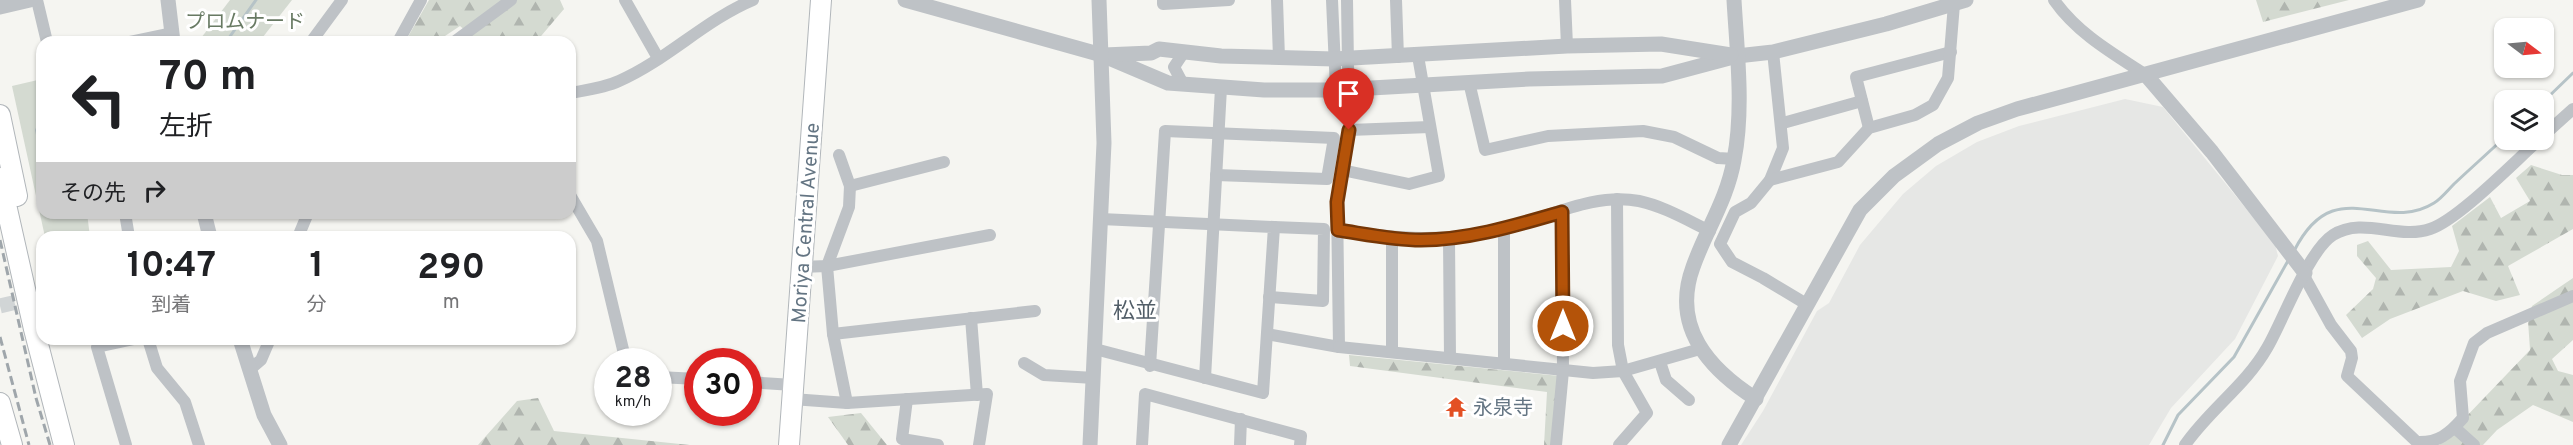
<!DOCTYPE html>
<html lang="ja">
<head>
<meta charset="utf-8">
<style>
  :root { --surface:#fff; --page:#f2f2f2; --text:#202124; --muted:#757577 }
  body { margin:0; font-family:Overpass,"Noto Sans JP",sans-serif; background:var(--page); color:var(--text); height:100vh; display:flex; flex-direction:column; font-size:22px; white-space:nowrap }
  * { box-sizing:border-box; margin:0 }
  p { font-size:20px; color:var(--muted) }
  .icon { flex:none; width:33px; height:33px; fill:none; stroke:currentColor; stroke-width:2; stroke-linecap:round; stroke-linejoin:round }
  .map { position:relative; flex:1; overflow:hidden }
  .sheet { position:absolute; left:36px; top:231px; width:540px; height:114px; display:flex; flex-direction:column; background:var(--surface); border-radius:18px; box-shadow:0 2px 4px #0004 }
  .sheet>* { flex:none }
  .guide { position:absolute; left:36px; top:36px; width:540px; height:183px; border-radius:18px; box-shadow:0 2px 4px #0004; background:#fff; color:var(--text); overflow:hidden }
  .needle { width:39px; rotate:106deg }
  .fabs { position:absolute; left:2494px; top:18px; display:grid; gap:12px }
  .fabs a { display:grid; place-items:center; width:60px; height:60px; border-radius:12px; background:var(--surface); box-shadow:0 2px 4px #0004; font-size:30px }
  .speed { position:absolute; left:594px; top:348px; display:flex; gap:12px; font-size:30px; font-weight:700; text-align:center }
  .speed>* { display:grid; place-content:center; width:78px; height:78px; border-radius:50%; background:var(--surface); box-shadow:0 2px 4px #0004; line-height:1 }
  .speed small { font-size:15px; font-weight:400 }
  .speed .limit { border:9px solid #d22; background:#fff; color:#111 }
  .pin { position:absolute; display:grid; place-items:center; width:51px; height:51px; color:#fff; margin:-62px -26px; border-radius:50% 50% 50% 0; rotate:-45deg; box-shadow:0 0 6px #0007 }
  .pin .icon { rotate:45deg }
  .me { position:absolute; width:66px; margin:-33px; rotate:0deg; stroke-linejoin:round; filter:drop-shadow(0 0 4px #0008) }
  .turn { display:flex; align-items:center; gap:21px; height:126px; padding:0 24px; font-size:27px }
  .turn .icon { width:78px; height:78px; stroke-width:2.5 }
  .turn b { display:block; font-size:42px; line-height:51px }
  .then { display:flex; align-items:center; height:57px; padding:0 24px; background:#0003; gap:12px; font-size:22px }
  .eta { display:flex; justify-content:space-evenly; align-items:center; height:102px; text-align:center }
  .eta b { font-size:36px; font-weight:700; line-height:42px }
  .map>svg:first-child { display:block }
  .built { fill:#e6e7e5 }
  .forest { fill:url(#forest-firs) }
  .park { fill:#d4dad1 }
  .water { fill:url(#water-ripples) }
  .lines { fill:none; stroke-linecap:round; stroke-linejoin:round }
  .stream { stroke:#b6c3c7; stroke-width:3 }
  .tertiary-tunnel { stroke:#d1d5d6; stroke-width:15; stroke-dasharray:15 8; stroke-linecap:butt }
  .primary-casing { stroke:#b1b6ba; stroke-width:22 }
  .minor { stroke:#bec2c6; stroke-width:12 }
  .tertiary { stroke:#bec2c6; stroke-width:15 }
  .primary { stroke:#fff; stroke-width:20 }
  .rail { stroke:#9fa6ab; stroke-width:3; stroke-dasharray:9 4.5; stroke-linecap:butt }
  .route-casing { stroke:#753606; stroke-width:15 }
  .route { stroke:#b45309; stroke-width:10 }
  .labels { text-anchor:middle; stroke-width:6; stroke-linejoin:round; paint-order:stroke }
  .park-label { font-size:20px; fill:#687a63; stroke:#fff }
  .street-label { font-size:20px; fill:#647583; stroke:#fff }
  .poi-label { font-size:20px; fill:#647583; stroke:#fff; text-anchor:start }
  .quarter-label { font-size:22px; fill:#525e68; stroke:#fff }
</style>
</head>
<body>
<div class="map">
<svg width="2573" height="445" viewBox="0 0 2573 445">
  <defs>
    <pattern id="forest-firs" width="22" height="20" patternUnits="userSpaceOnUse" patternTransform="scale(1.5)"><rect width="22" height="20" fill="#d4dad1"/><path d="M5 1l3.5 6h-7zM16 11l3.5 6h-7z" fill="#b0b5af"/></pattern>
    <pattern id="water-ripples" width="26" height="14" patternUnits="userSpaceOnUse" patternTransform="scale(1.5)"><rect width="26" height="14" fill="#b6c3c7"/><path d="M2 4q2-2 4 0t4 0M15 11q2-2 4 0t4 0" fill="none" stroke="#98a3a7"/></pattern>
  </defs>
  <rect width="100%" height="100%" fill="#f5f5f1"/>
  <path class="built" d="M2125 99 2163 107 2275 244 2278 256 2235 339 2171 408 2149 445H1741L1763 411 1817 311 1829 303 1860 245 1903 194 1936 166 1977 142 2019 126Z"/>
  <g class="forest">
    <path d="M429 0H560L564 9 536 42H478L460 26 436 42H405Z"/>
    <path d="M2256 0H2349L2263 22Z"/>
    <path d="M2531 165 2562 175H2573V229L2508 266 2520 295 2496 301 2463 291 2390 319 2362 338 2346 315 2373 289 2376 278 2357 256V245L2368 241 2391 270 2451 267 2459 251 2452 226 2490 197 2501 218 2530 201 2516 178Z"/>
    <path d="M2573 278V340L2552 359 2558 371 2573 375V422L2533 405 2497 430 2483 445H2439L2530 350 2528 321 2532 306Z"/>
    <path d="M1349 355 1560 376 1553 445H1544L1547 392 1350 366Z"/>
    <path d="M538 398 554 431 690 445H478L517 401Z"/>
    <path d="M861 413 887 445H848L828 417Z"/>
  </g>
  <g class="park">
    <path d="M230 0H292L259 42H198Z"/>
    <path d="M42 79V213H87L90 237H45L12 86Z"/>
  </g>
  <path class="water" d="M42 113V164L35 130Z"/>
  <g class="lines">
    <g class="stream">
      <path d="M226 42 256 0"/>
      <path d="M2544 101 2573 73"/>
      <path d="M2294 251C2335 170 2383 235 2434 203 2441 199 2448 190 2454 184 2471 168 2488 153 2505 137"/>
      <path d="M2163 445 2178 415 2234 357 2289 259"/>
    </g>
    <path class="tertiary-tunnel" d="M0 306 42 296"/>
    <g class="primary-casing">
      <g id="primary">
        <path d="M0 115 17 196"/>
        <path d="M0 178 34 329 64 445"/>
        <path d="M0 403 12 445"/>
        <path d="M789 445 821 0"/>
      </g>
    </g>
    <g class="minor">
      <path d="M37 0 47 42"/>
      <path d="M625 0 658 58"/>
      <path d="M1163 0V4L1229 0"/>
      <path d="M1277 0 1279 58"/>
      <path d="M1332 0 1336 90"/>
      <path d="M1396 0 1398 57"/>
      <path d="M1565 0 1567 46"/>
      <path d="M2054 0C2077 33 2112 53 2146 75"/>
      <path d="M129 42 172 33"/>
      <path d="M311 42 342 0"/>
      <path d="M398 42 421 0"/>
      <path d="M454 42 511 0"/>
      <path d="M1773 52 1783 148 1770 180 1751 203 1735 212 1720 244 1732 262 1763 278 1808 305"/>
      <path d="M1469 82 1485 150 1548 136 1643 131 1674 137 1718 158 1735 159"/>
      <path d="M1183 84 1174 67 1184 52"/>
      <path d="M570 93C586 90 604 88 619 81 667 60 705 20 753 0"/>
      <path d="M1783 123 1862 101"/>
      <path d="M1869 128 1856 77 1951 52"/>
      <path d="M1349 130 1430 127"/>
      <path d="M2544 135 2573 109"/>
      <path d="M839 155 850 186 849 207 827 266 833 334 847 403"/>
      <path d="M1342 170 1409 184 1439 176 1418 56"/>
      <path d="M1770 180 1838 162 1869 128 1915 115 1933 105 1948 78 1954 4"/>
      <path d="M850 186 944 162"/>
      <path d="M570 195 597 241 626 362"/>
      <path d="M1617 199 1618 345 1623 371 1647 413 1619 445"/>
      <path d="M125 213 129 237"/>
      <path d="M1338 230C1399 239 1445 243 1505 228 1547 218 1594 192 1639 201 1663 206 1687 220 1710 231"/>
      <path d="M298 237 308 213"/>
      <path d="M1449 238 1450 358"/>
      <path d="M801 267 827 266 990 235"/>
      <path d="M2304 276 2331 325 2351 351 2352 358 2347 376 2417 442C2438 443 2449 434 2463 418L2460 381 2474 343 2487 333 2573 296"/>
      <path d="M1269 297 1323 301 1324 229 1274 227"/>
      <path d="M971 318 977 395"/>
      <path d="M833 334 1035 311"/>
      <path d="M1267 334 1339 347 1337 202 1349 130 1347 0"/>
      <path d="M148 339 157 368 185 402 199 445"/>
      <path d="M1339 347 1593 373 1623 371 1700 349"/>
      <path d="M1095 349 1263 393 1274 227 1101 219"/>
      <path d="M1392 352V238"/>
      <path d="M1660 362 1666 380 1689 400"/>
      <path d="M1024 363 1044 375 1094 378"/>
      <path d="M1504 364V228"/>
      <path d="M1150 366 1165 131 1334 138 1327 179 1216 175"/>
      <path d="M249 370 261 360 270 339"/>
      <path d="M658 377 698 379"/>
      <path d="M1205 378 1221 88"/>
      <path d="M748 382 793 385"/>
      <path d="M792 399 847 403 987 394 979 445"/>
      <path d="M907 399 902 439 938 445"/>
      <path d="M2455 428 2474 445"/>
      <path d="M126 445 97 347 134 339"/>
      <path d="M1142 445 1145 394 1301 436 1300 445"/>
      <path d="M1240 445 1241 419"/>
      <path d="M1556 445 1563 371 1562 212"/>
      <path d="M2185 445C2209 410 2246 385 2267 348 2283 321 2308 251 2333 235 2363 216 2398 240 2430 229 2458 220 2515 161 2539 140"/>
    </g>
    <g class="tertiary">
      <path d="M168 0 173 42"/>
      <path d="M905 0 1102 55 1168 83 1264 90H1336L1529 79 1662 76 1737 56 1773 52 1886 24 1966 0"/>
      <path d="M1734 0C1737 52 1744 109 1734 160 1727 200 1706 230 1693 267 1671 327 1709 369 1756 399"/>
      <path d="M0 7 30 0"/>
      <path d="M1104 55 1151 53 1159 49 1221 56 1334 59 1567 46 1661 44 1731 55"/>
      <path d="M2146 75 2212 152 2305 273"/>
      <path d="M204 213 210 237"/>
      <path d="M240 339 264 415 280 445"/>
      <path d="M1090 445 1104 143 1099 0"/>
      <path d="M1729 445 1860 210 1894 176 1938 144 1978 123 2017 109 2418 0"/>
    </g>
    <use href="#primary" class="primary"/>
    <g class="rail">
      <path d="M0 240 36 398 50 445"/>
      <path d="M0 337 29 445"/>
    </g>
  </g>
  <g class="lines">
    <g class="route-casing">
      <path id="route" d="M1349 130 1337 202 1338 230C1365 234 1393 240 1421 240 1469 240 1517 225 1562 212L1563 326"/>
    </g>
    <use href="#route" class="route"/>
  </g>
  <defs>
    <g id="temple-bare" transform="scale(1.62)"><path d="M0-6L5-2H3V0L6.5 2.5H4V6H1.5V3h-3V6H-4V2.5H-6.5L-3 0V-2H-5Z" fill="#e35024" stroke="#fff" stroke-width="2.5" paint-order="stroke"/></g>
  </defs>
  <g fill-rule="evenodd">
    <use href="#temple-bare" x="1456" y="407"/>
  </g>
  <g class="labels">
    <g class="park-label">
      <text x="245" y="28">プロムナード</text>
    </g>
    <g class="street-label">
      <text transform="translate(805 223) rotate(-86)" y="7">Moriya Central Avenue</text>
    </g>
    <g class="poi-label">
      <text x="1473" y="414">永泉寺</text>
    </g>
    <g class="quarter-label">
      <text x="1135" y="318">松並</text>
    </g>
  </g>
</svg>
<div class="fabs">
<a><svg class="needle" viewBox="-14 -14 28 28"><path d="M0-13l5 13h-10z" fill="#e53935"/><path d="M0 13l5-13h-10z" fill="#757577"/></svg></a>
<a><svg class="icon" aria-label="layers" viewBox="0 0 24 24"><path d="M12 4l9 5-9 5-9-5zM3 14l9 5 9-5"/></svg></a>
</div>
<div class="speed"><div>28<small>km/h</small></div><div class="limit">30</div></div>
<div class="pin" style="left:1349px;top:130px;background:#d93025"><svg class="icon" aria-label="arrive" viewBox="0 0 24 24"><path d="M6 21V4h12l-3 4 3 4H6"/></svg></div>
<svg class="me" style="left:1563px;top:326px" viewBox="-20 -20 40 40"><circle r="17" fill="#b45309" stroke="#fff" stroke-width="3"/><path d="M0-11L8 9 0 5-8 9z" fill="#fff"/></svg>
<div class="guide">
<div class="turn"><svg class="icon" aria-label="left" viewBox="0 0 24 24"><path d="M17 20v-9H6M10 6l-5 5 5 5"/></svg><div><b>70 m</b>左折</div></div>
<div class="then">その先<svg class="icon" aria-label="right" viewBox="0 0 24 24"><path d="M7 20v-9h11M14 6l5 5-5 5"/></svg></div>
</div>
<section class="sheet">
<div class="eta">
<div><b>10:47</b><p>到着</p></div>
<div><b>1</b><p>分</p></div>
<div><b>290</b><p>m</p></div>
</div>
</section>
</div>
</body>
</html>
